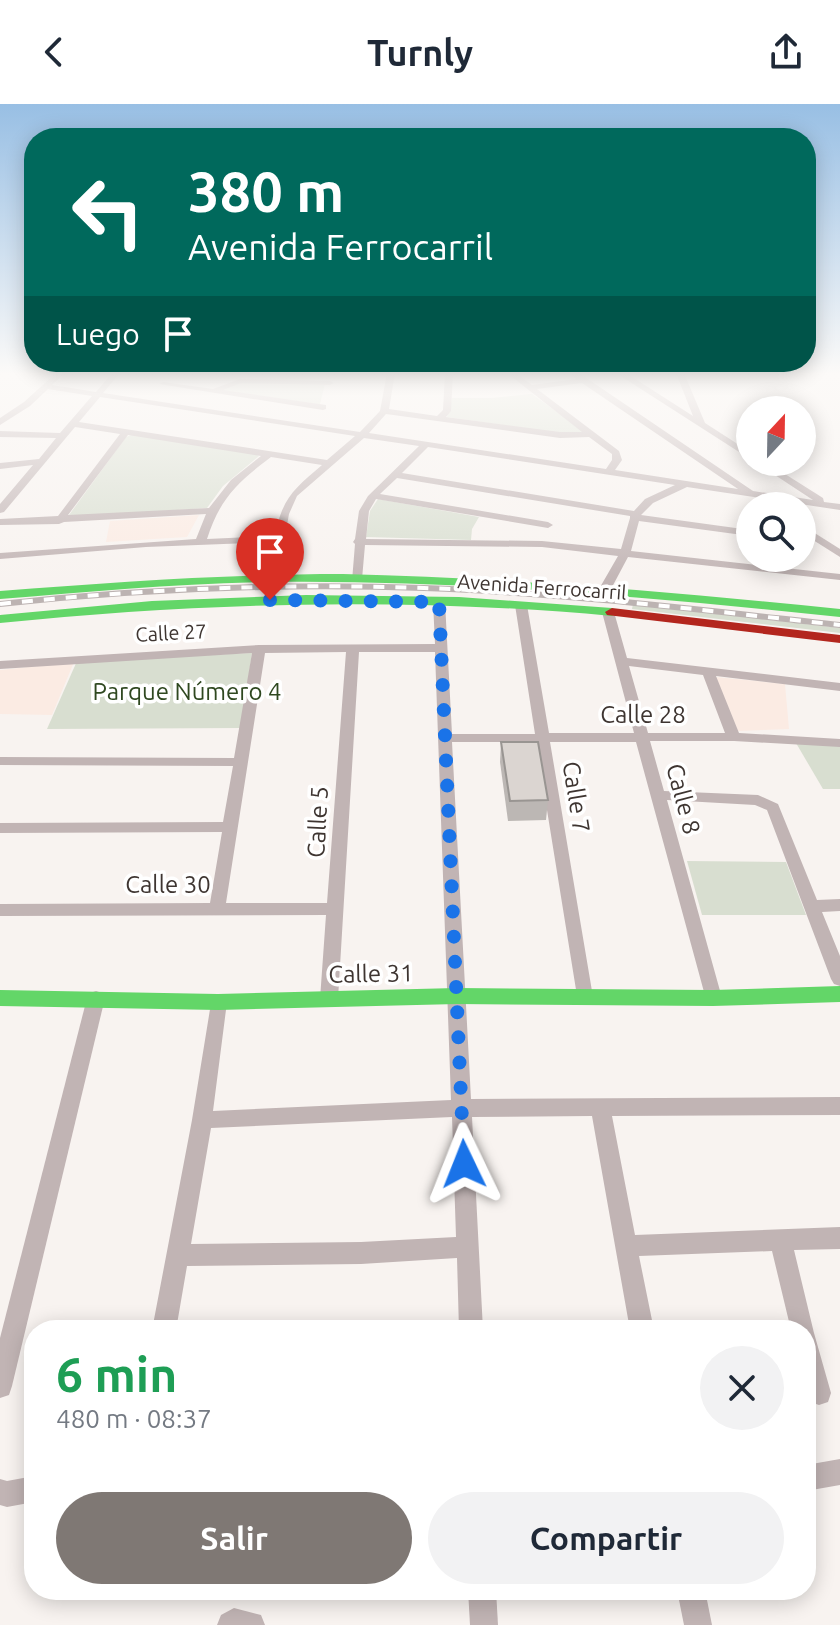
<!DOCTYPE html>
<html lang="es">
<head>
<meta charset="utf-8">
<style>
  :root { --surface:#fff; --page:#f2f2f3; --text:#1f2937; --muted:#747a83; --accent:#7f7874 }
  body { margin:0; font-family:Ubuntu,sans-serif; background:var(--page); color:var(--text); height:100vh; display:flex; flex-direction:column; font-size:30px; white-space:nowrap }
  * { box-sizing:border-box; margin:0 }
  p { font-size:26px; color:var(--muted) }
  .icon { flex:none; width:44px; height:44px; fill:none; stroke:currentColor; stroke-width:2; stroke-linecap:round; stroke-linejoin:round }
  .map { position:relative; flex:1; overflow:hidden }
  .side { position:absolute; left:24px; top:1216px; width:792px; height:280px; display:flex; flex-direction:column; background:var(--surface); border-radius:32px; box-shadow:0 4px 20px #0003 }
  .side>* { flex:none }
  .guide { position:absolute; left:24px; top:24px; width:792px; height:244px; border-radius:32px; box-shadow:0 4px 20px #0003; background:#00695c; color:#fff; overflow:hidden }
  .needle { width:52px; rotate:22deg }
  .buttons { position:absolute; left:736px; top:292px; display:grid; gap:16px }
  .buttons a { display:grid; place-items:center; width:80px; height:80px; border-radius:50%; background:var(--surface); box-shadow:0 4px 20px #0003; font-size:40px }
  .pin { position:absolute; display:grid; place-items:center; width:68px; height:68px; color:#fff; margin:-82px -34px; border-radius:50% 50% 50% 0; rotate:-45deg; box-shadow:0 0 8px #0007 }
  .pin .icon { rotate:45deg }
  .me { position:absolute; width:88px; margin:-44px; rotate:358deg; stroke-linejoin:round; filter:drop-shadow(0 0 6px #0008) }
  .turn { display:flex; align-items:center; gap:28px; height:168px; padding:0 32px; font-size:36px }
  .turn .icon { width:104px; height:104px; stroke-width:2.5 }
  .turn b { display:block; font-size:56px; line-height:68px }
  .then { display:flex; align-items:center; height:76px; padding:0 32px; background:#0003; gap:16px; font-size:30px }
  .round { display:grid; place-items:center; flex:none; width:84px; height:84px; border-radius:42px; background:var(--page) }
  .summary { display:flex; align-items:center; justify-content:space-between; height:136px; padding:0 32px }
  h1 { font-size:48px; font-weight:700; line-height:60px; color:#1e9e55 }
  .primary-button { display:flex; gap:16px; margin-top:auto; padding:16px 32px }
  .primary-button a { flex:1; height:92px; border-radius:48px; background:var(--accent); color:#fff; font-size:32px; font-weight:700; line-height:92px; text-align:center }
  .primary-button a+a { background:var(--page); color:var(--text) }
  header { display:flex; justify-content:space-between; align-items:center; height:104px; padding:0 32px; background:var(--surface); font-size:36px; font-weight:700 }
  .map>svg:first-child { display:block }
  .built { fill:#fbebe3 }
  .green { fill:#d8ded0 }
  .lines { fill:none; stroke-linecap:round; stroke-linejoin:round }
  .street { fill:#c1b4b4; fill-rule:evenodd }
  .fast { fill:#63d668; fill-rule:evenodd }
  .jam { fill:#b3261e; fill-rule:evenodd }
  .rail-casing { stroke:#bcb3b2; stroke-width:6 }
  .rail { stroke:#fff; stroke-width:4; stroke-dasharray:11; stroke-linecap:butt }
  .wall { fill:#bcb7b4 }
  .building { fill:#dbd5d1; stroke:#999592; stroke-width:2 }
  .route { stroke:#1a73e8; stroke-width:14; stroke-dasharray:0 25.2 }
  .labels { text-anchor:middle; stroke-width:7; stroke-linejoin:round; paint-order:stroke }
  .far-street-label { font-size:20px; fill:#3e3531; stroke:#fff }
  .park-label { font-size:24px; fill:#2f4820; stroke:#fff }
  .street-label { font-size:24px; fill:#3e3531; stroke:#fff }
</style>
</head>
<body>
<header><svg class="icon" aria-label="back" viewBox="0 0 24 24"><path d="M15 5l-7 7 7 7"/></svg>Turnly<svg class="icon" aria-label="share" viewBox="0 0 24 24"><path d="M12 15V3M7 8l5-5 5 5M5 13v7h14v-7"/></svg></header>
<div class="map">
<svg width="840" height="1521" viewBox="0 0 840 1521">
  <rect width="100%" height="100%" fill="#f8f3f0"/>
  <g class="built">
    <path d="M199 411 187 433 106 438 110 417Z"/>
    <path d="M74 558 52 611 0 610V566Z"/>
    <path d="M716 573 785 580 789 625 738 627Z"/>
  </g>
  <g class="green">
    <path d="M238 279 247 278 325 280 320 300H317L220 286Z"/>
    <path d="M532 290 585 328 560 329 447 313 452 294H491Z"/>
    <path d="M134 330 255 350 259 352 223 382 207 404 73 413 69 411 126 333Z"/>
    <path d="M378 395 479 413 472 425 471 436 366 433 370 407Z"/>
    <path d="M633 500 840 524V529L632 505Z"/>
    <path d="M252 549 241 624 47 625 77 557Z"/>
    <path d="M796 639 840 642V685H823Z"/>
    <path d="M687 757 786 758 806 811H702Z"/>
  </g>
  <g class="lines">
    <g class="street">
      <path d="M56 269H65L52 281 96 288 112 269H120L103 289 360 328 380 307 387 269H395L389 305 437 312 443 306 445 269H453L451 307 446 313 560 328H582L507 269H516L532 281 576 275 569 269H579L753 387 813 396 755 358H766L823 394 824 398 840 400V406L687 383 653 399 641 411 750 426V432L639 417 631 447 840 470V476L628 453 611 485 605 488 599 485 618 452 542 443 365 441 362 475 352 477 355 440 353 438 355 435 359 407 368 392 419 342 364 334 297 392 289 410 277 476 267 474 274 438 146 443 0 455V449L196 435 206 410 64 418 59 420 0 421V415L58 412 120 330 75 323 4 408 0 409V400L33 361 0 365V359L39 355 56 334 0 333V327L60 329 92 292 48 285 30 302 0 321V314L24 298ZM582 279 738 385 615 366 622 356 619 347 537 285ZM100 293 355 332 327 356 79 318ZM386 310 560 334 589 333 612 350V356L606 365 369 329ZM128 331 261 352 231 376 209 404 68 411ZM428 343 675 381 645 395 634 407 402 369ZM271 353 322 361C294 385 282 394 275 432L207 435C220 394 238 378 271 353ZM397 374 630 412V414L621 445 542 437 366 435 369 407 376 395 548 424 553 421 548 418 380 390Z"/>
      <path d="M616 269H626L693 312 676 269H684L705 319 750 348V355Z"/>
      <path d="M240 275 330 277 334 279 330 281 241 279 223 286 326 301V305L323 306 159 280 163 278 213 285Z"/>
      <path d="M802 421 840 445V453L802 429Z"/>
      <path d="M439 495 445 498 452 630H535L515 501 521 498 527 501 549 629H634L602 508 608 504 614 508 627 554 840 579V587L716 572 739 629 840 635V643L734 637H650L664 687 758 691 778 700 817 796 840 795V807L822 808 840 852V882L834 880 831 875 767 706 755 701 667 696 722 894 719 899 713 901 707 899 636 638H550L593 893 590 898 584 900 578 898 536 638H452L471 995 840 993V1011L612 1012 635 1131 840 1123V1145L794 1146 814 1229 831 1289 828 1298 819 1301 810 1298 807 1289 806 1226H791L772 1147 639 1152 654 1226H630L592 1012 472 1013 483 1226H459L457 1154 361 1160 187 1162 176 1226H152L192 1016 212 893 218 891 224 893 227 898 213 1007 451 996 435 548H359L338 895 335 900 329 902 323 900 320 895 326 811 0 812V800L210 799 222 728 0 729V719L223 718 233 662 0 661V653L234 654 252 549 0 565V557L259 541 435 540 433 498ZM346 548 327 799H226L265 549ZM629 562 703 571 725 629H648ZM452 1013 456 1133 361 1138 191 1140 211 1024Z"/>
      <path d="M96 887 102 889 105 894 12 1282 9 1291 0 1294V1234L87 894 90 889Z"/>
      <path d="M840 1355V1381L806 1387V1361Z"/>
      <path d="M34 1372V1398L7 1403 0 1401V1375L7 1377Z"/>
      <path d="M468 1486H496L498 1521H470Z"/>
      <path d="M677 1486H705L712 1521H684Z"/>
      <path d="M234 1504 261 1511 265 1521H217L221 1511Z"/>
    </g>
    <g class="fast">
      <path d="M343 470C509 474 675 488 840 505V513C651 493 462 476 272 478 181 479 91 488 0 495V487C115 478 228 470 343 470Z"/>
      <path d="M306 491 459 493 612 504 619 508 612 512C407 493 205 498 0 519V511L152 497Z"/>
      <path d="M840 882V898L713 902 457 900 218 906 0 902V886L218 890 457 884 713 886Z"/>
    </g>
    <path class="jam" d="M612 504 840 531V539L607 511 605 508Z"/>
    <g class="rail-casing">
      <path id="rail" d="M0 500C141 485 282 479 424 484 563 489 701 506 840 521"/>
    </g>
    <use href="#rail" class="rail"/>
  </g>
  <path class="wall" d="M501 638 548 696 546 716 508 717 500 658Z"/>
  <path class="building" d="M501 638H538L548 696 510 697Z"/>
  <linearGradient id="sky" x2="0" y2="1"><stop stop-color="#98bfe4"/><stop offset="0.56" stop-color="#fcfaf8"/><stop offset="1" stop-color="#fcfaf8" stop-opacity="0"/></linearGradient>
  <rect width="840" height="482" fill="url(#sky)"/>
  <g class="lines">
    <path class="route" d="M270 496 439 498 464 1060"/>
  </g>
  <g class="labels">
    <g class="far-street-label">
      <text transform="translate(542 483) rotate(4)" y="7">Avenida Ferrocarril</text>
      <text transform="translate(171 529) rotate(-3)" y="7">Calle 27</text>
    </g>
    <g class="park-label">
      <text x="187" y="596">Parque Número 4</text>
    </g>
    <g class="street-label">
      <text x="643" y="619">Calle 28</text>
      <text transform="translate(576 693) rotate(81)" y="8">Calle 7</text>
      <text transform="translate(683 695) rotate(75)" y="8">Calle 8</text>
      <text transform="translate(318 718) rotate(-87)" y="8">Calle 5</text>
      <text x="168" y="789">Calle 30</text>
      <text transform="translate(371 870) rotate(-1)" y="8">Calle 31</text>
    </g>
  </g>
</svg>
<div class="buttons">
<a><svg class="needle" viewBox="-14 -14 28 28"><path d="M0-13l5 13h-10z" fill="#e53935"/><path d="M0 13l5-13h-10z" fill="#747a83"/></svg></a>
<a><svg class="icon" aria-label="search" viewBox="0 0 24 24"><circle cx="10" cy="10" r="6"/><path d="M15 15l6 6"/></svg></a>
</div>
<div class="pin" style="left:270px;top:496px;background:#d93025"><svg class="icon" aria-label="arrive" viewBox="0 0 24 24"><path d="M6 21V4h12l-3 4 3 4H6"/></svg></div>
<svg class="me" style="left:464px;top:1060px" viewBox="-20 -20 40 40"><path d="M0-17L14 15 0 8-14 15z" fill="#1a73e8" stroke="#fff" stroke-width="4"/></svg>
<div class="guide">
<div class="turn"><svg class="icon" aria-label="left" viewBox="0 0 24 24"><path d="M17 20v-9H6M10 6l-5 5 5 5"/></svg><div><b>380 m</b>Avenida Ferrocarril</div></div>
<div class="then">Luego<svg class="icon" aria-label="arrive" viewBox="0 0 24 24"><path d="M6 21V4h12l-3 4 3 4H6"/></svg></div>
</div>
<section class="side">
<div class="summary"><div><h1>6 min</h1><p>480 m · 08:37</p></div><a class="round"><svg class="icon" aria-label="close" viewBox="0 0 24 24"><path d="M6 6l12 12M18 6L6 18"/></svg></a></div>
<div class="primary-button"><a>Salir</a><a>Compartir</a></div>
</section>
</div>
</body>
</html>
